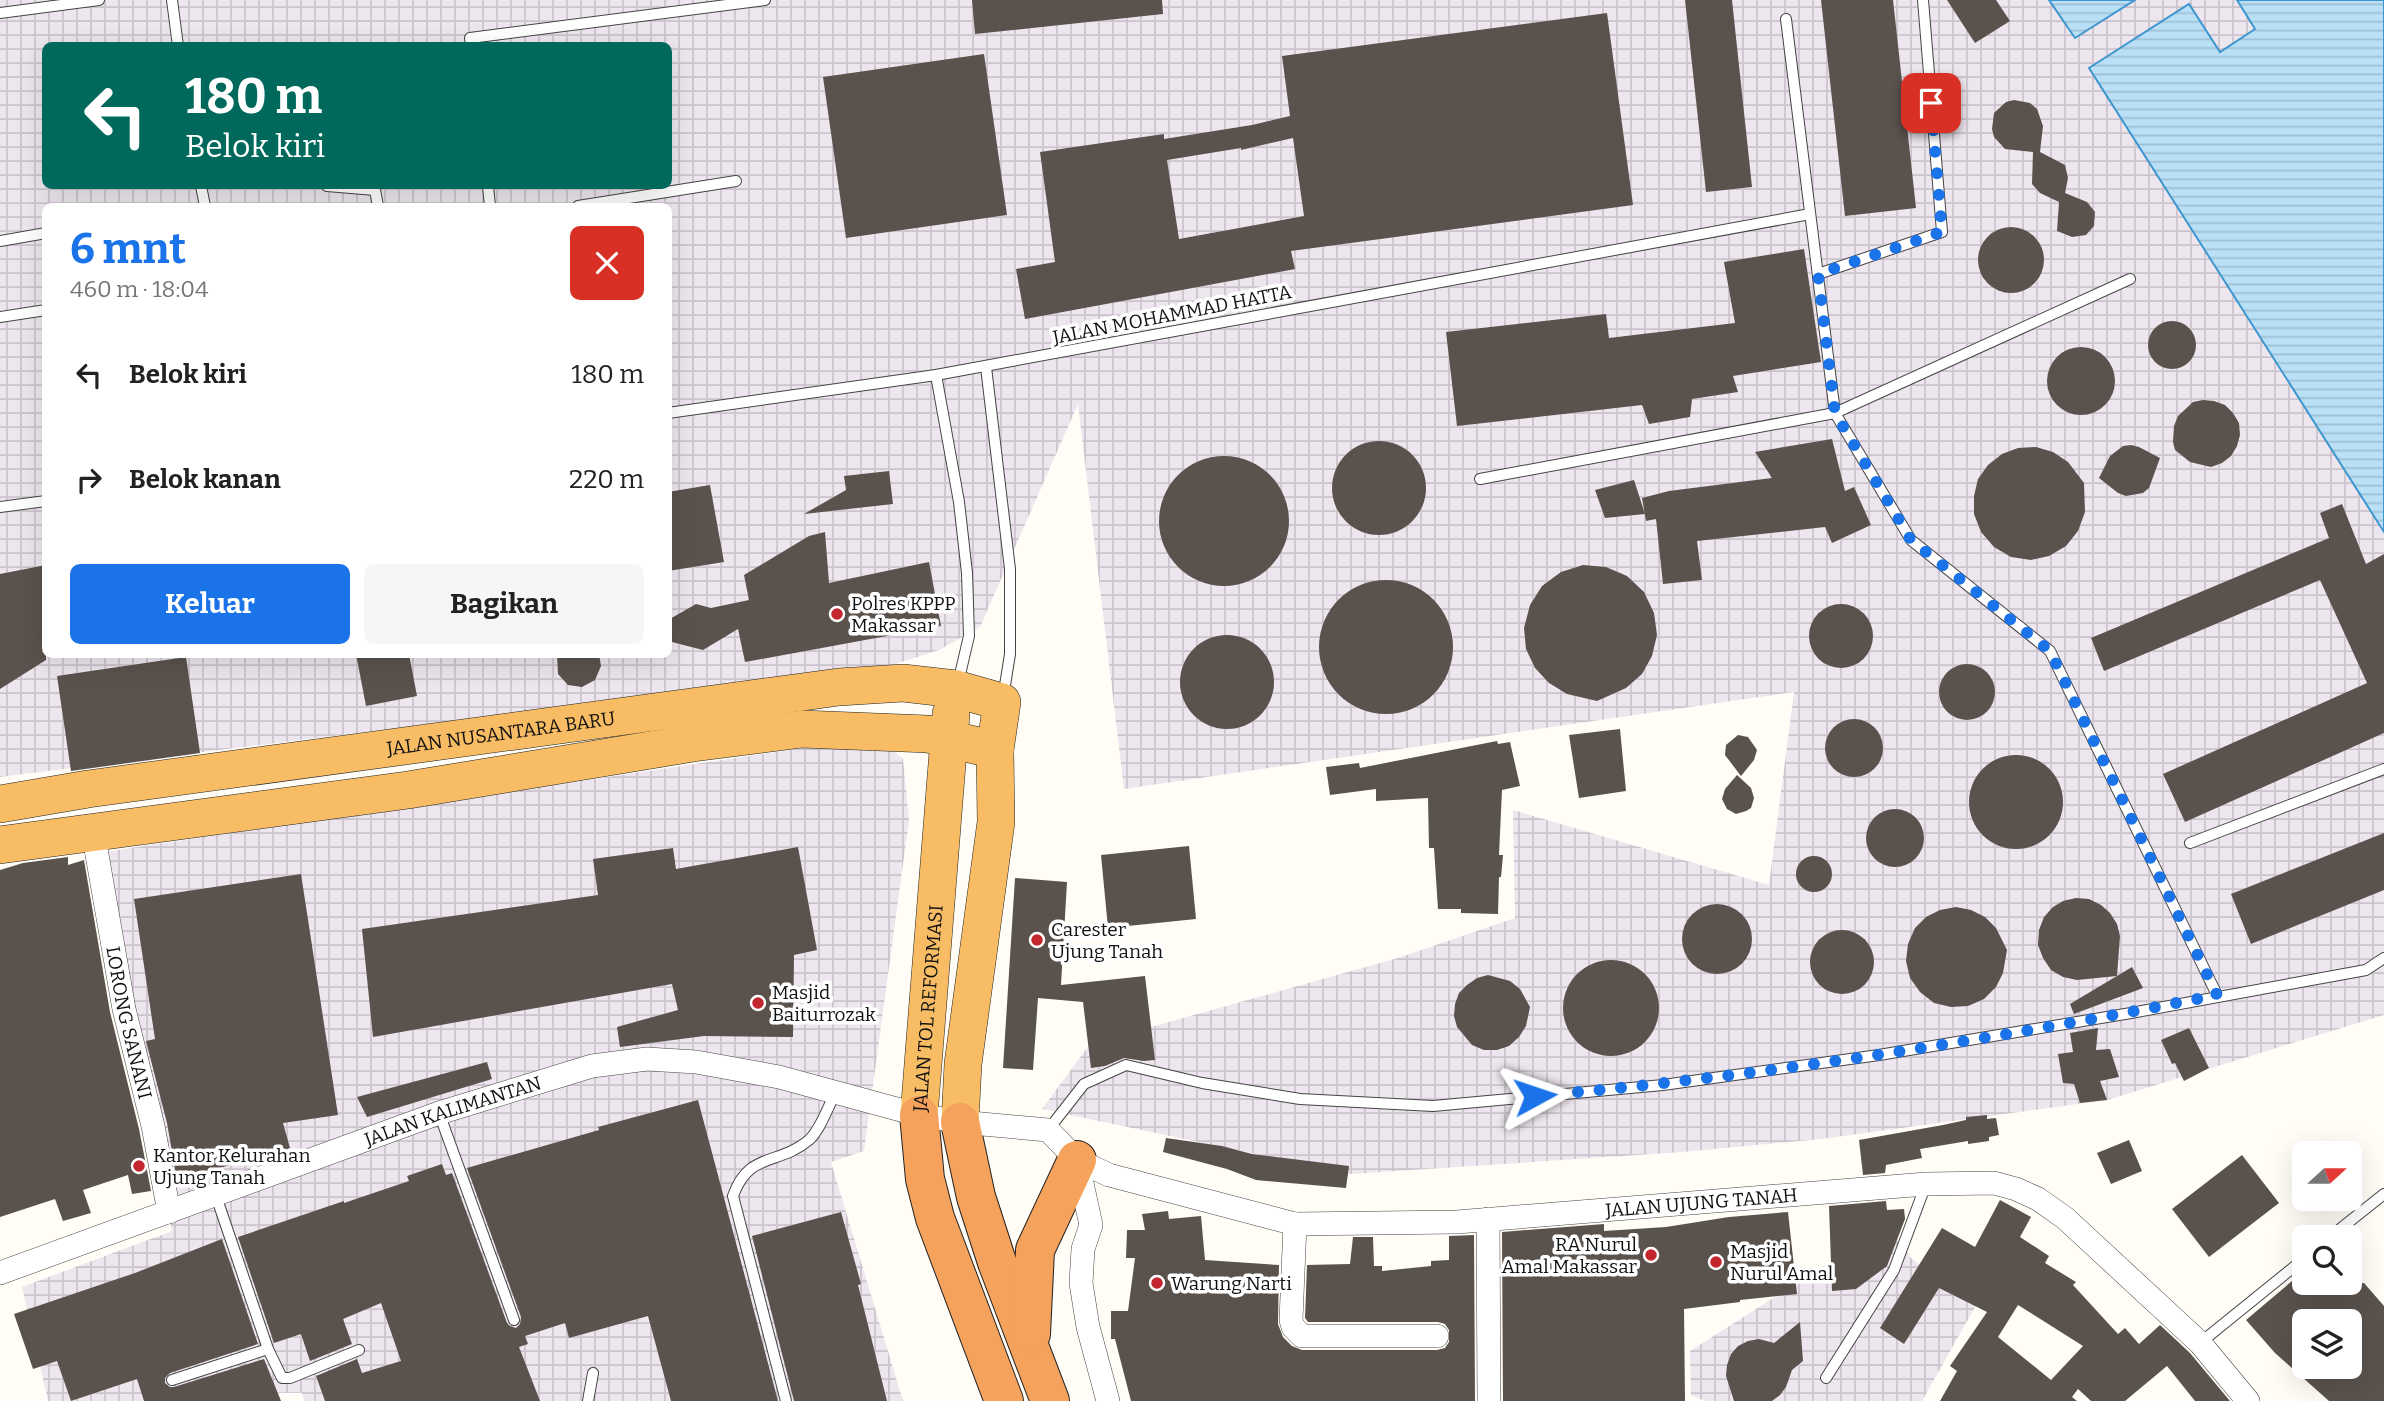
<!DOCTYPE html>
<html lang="id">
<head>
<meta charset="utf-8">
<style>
  :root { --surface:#fff; --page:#f6f6f6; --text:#222; --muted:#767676; --accent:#1a73e8 }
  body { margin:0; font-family:Bitter,serif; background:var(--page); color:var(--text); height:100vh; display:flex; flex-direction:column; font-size:26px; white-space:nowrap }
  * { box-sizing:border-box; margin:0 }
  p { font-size:23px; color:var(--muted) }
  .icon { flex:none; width:38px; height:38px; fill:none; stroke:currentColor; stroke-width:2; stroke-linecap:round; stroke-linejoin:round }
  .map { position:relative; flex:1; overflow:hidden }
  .panel { position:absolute; left:42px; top:203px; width:630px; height:455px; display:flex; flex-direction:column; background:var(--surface); border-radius:10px; box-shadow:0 7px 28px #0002 }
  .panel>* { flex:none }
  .hud { position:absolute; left:42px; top:42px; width:630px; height:147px; border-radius:10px; box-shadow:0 7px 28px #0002; background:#00695c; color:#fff; overflow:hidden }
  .needle { width:46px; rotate:69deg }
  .controls { position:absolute; left:2292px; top:1141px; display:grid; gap:14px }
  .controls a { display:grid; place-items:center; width:70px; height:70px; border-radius:10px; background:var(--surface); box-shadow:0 7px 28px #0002; font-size:35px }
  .pin { position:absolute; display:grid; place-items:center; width:60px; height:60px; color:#fff; margin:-30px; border-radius:14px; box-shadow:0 4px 10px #0006 }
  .me { position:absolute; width:77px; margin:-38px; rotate:85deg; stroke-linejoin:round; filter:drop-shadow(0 0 5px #0008) }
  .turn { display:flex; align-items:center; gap:24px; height:147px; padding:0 28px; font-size:32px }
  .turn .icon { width:91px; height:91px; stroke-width:2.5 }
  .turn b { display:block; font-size:49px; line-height:60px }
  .round { display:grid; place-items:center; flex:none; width:74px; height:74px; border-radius:10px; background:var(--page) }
  .overview { display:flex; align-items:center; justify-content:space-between; height:119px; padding:0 28px }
  h1 { font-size:42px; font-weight:700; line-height:52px; color:var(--accent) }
  .action { display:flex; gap:14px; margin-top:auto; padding:14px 28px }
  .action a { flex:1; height:80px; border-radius:10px; background:var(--accent); color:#fff; font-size:28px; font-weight:700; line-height:80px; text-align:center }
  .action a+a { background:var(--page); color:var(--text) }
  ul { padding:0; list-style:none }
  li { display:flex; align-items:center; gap:21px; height:105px; padding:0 28px }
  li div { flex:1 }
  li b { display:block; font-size:26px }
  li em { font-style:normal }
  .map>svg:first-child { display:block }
  .industrial { fill:url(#industrial-grid); fill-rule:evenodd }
  .water { fill:url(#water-rules); stroke:#3f96cf; stroke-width:2 }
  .building { fill:#5a524d; fill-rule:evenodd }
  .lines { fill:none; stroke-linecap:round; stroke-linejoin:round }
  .service-casing { stroke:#444; stroke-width:12 }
  .minor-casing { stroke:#444; stroke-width:24 }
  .trunk-casing { stroke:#222; stroke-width:38 }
  .motorway-casing { stroke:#222; stroke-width:40 }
  .service { stroke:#fff; stroke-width:10 }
  .minor { stroke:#fff; stroke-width:23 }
  .trunk { stroke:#f7bc64; stroke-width:37 }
  .motorway { stroke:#f5a25d; stroke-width:38 }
  .route { stroke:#1a73e8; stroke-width:12; stroke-dasharray:0 21.6 }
  .poi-dot { fill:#c4262e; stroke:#fff; stroke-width:2.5 }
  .labels { text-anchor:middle; stroke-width:7; stroke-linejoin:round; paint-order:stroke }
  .street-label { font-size:19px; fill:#111; stroke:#fff }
  .poi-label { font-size:19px; fill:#111; stroke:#fff; text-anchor:start }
</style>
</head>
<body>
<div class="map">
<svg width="2384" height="1401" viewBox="0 0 2384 1401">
  <defs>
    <pattern id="industrial-grid" width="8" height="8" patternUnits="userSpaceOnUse" patternTransform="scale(1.75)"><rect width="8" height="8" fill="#eee6ef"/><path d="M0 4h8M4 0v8" fill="none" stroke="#cbc4cc"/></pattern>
    <pattern id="water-rules" width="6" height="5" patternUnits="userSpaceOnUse" patternTransform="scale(1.75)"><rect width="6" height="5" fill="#b9e0f7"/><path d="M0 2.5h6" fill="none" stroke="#9ebfd3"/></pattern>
  </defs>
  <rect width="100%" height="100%" fill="#fffdf5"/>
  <g class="industrial">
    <path d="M0 0H2049L2075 38 2135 0H2237L2256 29 2219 52 2090 68 2384 532V1015L2107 1100 1821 1139 1683 1152 1351 1174 1042 1109 1090 1044 1398 958 1515 918 1513 810 1769 885 1794 692 1124 789 1078 404 980 627 939 650 883 668 0 777ZM46 46H668V186H46ZM46 206H668V654H46Z"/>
    <path d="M863 739 887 745 903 759 909 820 864 1151 831 1162 903 1401H304L302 1393H260L153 1401H48L22 1287 172 1231 145 1120 104 852Z"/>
    <path d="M1863 1241H1899L1911 1258 1931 1274 1997 1268 1922 1401H1705L1691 1395 1690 1351Z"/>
  </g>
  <g class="water">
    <path d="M2049 0H2135L2075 38Z"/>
    <path d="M2237 0H2384V532L2089 68 2189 4 2220 52 2255 29Z"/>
  </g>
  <g class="building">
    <path d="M972 0H1162L1163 14 975 34Z"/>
    <path d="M1685 0H1732L1752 187 1706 192Z"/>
    <path d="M1821 0H1893L1916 208 1845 216Z"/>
    <path d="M1947 0H1996L2010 21 1975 43Z"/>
    <path d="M1607 13 1633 205 1291 251 1295 269 1025 319 1016 269 1055 262 1040 152 1164 134V139L1252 125 1290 116 1282 56ZM1293 138 1304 216 1179 239 1167 160 1241 148V150Z"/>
    <path d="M984 54 1007 215 846 238 823 77Z"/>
    <path d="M2014 100 2030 103 2037 109 2043 126 2040 152 2065 165 2068 178 2065 193 2087 202 2095 212 2094 226 2086 235 2072 237 2057 231 2059 202 2040 193 2032 184 2033 152 2005 149 1994 137 1992 129 1994 113 2006 102Z"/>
    <circle cx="2011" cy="260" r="33"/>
    <path d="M1804 249 1821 362 1733 376 1738 392 1692 399 1690 417 1649 424 1642 405 1457 426 1446 332 1606 314 1609 338 1735 323 1724 262Z"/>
    <circle cx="2172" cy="345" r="24"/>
    <circle cx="2081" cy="381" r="34"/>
    <path d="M2203 400 2214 401 2225 405 2233 413 2239 423 2240 435 2237 446 2231 456 2222 463 2211 467 2190 462 2175 450 2173 442 2174 426 2178 416 2193 402Z"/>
    <path d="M1832 439 1845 491 1854 487 1871 525 1832 543 1825 527 1697 541 1702 580 1663 584 1656 519 1646 521 1642 498 1669 491 1772 478 1755 452Z"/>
    <circle cx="1379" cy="488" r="47"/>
    <path d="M2131 445 2139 447 2160 458 2149 488 2143 493 2126 496 2118 493 2099 478 2110 456 2123 446Z"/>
    <path d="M2036 447 2053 452 2068 462 2084 483 2085 512 2078 531 2066 546 2049 556 2031 560 2011 557 1994 547 1981 532 1974 514V496L1978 479 1988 465 2002 454 2018 448Z"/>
    <circle cx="1224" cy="521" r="65"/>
    <path d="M889 471 893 504 804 514 846 490 844 476Z"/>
    <path d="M1634 480 1645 514 1605 518 1595 490Z"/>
    <path d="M710 485 724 562 668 571V492Z"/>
    <path d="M2342 504 2366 564 2384 554V733L2185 822 2163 774 2367 683 2320 580 2104 671 2091 638 2329 538 2320 513Z"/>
    <path d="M825 532 829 583 929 562 941 626 745 662 738 629 703 650 668 641V620L696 604 711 608 749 600 744 575 809 536Z"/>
    <path d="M46 565V660L0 689V574Z"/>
    <path d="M1583 565 1606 567 1627 576 1644 592 1654 613 1657 635 1652 656 1642 674 1626 688 1597 701 1567 694 1549 683 1535 668 1526 649 1524 628 1530 605 1542 586 1561 572Z"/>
    <circle cx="1386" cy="647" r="67"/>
    <circle cx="1841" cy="636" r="32"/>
    <circle cx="1227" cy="682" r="47"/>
    <path d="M356 654H409L417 696 366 706Z"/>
    <path d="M557 654H599L601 666 595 680 582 687 568 685 558 674Z"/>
    <path d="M186 657 200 753 71 771 57 676Z"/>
    <circle cx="1967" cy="692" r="28"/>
    <circle cx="1854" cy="748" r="29"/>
    <path d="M1620 729 1626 791 1579 798 1569 735Z"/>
    <path d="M1738 735 1748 737 1757 750 1754 760 1741 776 1725 755 1726 745Z"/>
    <path d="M1497 741 1498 744 1510 742 1520 786 1502 790 1499 855H1503L1501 877H1499L1498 914 1461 913V909H1438L1434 848H1429L1428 798 1376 801V789L1330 795 1326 767 1359 763 1360 768Z"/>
    <circle cx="2016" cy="802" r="47"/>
    <path d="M1737 775 1751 788 1754 798 1751 808 1746 811 1736 814 1727 809 1722 799 1725 789Z"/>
    <circle cx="1895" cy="838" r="29"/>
    <path d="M2384 833V890L2251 944 2231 894Z"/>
    <path d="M1189 846 1196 919 1108 928 1101 855Z"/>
    <path d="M798 847 817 950 794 955 793 1037 704 1036 620 1047 617 1027 678 1010 672 984 373 1037 362 929 598 895 593 859 673 848 676 869Z"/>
    <circle cx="1814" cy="874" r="18"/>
    <path d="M68 857V865L84 860 110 1012 139 1129 151 1191 132 1194 128 1175 83 1190 91 1213 63 1221 55 1199 0 1217V870L23 863Z"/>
    <path d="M301 874 338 1115 283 1123 290 1148 177 1180 167 1123 146 1041 155 1039 134 899Z"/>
    <path d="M1015 878 1067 882 1061 985 1145 976 1155 1060 1144 1061 1124 1058 1105 1066 1091 1068 1083 1002 1038 998 1033 1070 1003 1068Z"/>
    <path d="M2076 898 2089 899 2101 905 2110 913 2117 924 2120 936 2117 976 2077 980 2063 977 2051 970 2043 958 2038 945 2039 930 2044 917 2053 907 2063 901Z"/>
    <circle cx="1717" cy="939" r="35"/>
    <path d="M1956 907 1971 910 1985 917 1996 928 2007 950 2003 973 1996 987 1984 999 1968 1006 1951 1007 1934 1003 1920 992 1910 978 1906 961 1908 944 1915 928 1926 917 1940 910Z"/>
    <circle cx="1842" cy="962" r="32"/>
    <circle cx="1611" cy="1008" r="48"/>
    <path d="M2132 967 2143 988 2074 1014 2070 1004Z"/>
    <path d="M1488 975 1510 981 1520 989 1530 1007 1526 1026 1519 1037 1509 1046 1497 1050H1484L1472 1045 1457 1027 1454 1016 1455 1004 1459 993 1467 985 1477 978Z"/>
    <path d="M2098 1028 2096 1050 2110 1049 2119 1077 2100 1081 2107 1100 2080 1103 2074 1084 2063 1083 2058 1054 2073 1052 2070 1033Z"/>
    <path d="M2189 1028 2209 1068 2184 1081 2175 1063 2172 1064 2161 1040Z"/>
    <path d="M487 1062 492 1079 367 1117 357 1097Z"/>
    <path d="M698 1100 778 1401H671L648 1316 569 1338 565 1323 525 1336 528 1344 519 1347 540 1401H325L316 1376 357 1359 362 1373 401 1361 381 1303 343 1319 352 1344 310 1361 301 1334 274 1343 238 1237 344 1201V1203L409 1181 407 1176 442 1164 446 1175 452 1173 507 1323 510 1326 516 1328 520 1324 521 1317 467 1168 599 1130 598 1127Z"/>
    <path d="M1987 1115V1119L1996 1118 1999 1135 1989 1137V1141L1968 1144V1141L1920 1149 1922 1158 1886 1165 1885 1173 1863 1175 1859 1140 1943 1125 1966 1120V1117Z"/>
    <path d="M1166 1138 1222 1146 1252 1154 1349 1166 1346 1188 1256 1180 1227 1169 1163 1152Z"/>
    <path d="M2129 1140 2142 1171 2111 1184 2097 1153Z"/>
    <path d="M2242 1155 2279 1203 2209 1257 2172 1209Z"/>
    <path d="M2000 1200 2031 1217 2020 1237 2049 1256 2045 1263 2076 1282 2073 1285 2118 1334 2125 1328 2139 1344 2160 1325 2190 1353 2230 1401H2195L2167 1366 2125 1401H2091L2078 1389 2072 1397 2077 1401H1940L1957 1371 1950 1366 1987 1312 1939 1288 1904 1344 1880 1328 1942 1228 1975 1247ZM2018 1305 2083 1346 2051 1380 1998 1337Z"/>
    <path d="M1886 1201 1887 1210 1904 1209 1905 1219 1887 1266 1856 1289 1832 1291 1829 1206Z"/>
    <path d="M1168 1211 1169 1219 1201 1216 1205 1260 1279 1265 1278 1324 1283 1337 1292 1346 1302 1350H1437L1445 1348 1449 1342V1330L1445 1324 1438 1322H1308L1305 1318 1307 1265 1350 1264 1353 1237H1373L1374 1266H1382V1271L1431 1266V1261L1449 1260V1236L1474 1235 1475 1401H1131L1115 1339H1111V1311H1128L1135 1258H1126L1127 1230H1145L1142 1214Z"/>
    <path d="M841 1212 861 1284 858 1285 887 1401H794L752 1236Z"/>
    <path d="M1788 1212 1797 1294 1740 1300V1302L1684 1309 1685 1401H1503L1502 1232 1604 1224V1231L1666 1227 1729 1217Z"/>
    <path d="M222 1239 258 1344 170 1373 165 1378V1383L170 1387H174L264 1359 281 1401H144L137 1379 71 1401 57 1361 33 1369 14 1314 135 1273Z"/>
    <path d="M2305 1270V1283H2364L2384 1306V1401H2329L2275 1353 2246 1320ZM2305 1321H2350V1367H2305Z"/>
    <path d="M1800 1322 1803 1361 1792 1370 1786 1387 1780 1395 1772 1401H1734L1726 1376 1727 1365 1731 1354 1738 1346 1748 1341 1759 1339 1774 1343Z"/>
  </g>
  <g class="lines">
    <g class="service-casing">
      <g id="service">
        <path d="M172 0 178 46"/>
        <path d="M0 13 99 0"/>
        <path d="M1786 19 1835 413 1911 540 2050 651 2217 995"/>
        <path d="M471 46 470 38 765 0"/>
        <path d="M201 186 205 206"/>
        <path d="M327 186 375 190 378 206"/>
        <path d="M488 186 490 206"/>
        <path d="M578 206 736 181"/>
        <path d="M0 241 46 233"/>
        <path d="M1818 274 1942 232 1923 0"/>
        <path d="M0 317 46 310"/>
        <path d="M986 367 1010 569V654L1003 698"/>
        <path d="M936 375 959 502 967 573 969 636 958 683"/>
        <path d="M668 413 936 375 1810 214"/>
        <path d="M1480 479 1835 413 2130 279"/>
        <path d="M0 507 46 501"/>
        <path d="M2190 843 2384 769"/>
        <path d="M439 1113 514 1320"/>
        <path d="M1048 1130 1084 1084 1126 1065 1202 1083 1300 1099 1433 1106 1663 1085 1879 1055 2131 1013 2366 970 2384 958"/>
        <path d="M216 1196 268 1349 282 1378H290L359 1350"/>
        <path d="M2330 1237 2384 1194"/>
        <path d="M2200 1343 2305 1258"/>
        <path d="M1826 1378 1894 1270 1926 1184"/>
        <path d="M172 1380 268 1349"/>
        <path d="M588 1401 593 1373"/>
        <path d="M786 1401 733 1196C749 1151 778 1166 809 1140 821 1129 828 1106 836 1092"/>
      </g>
    </g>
    <g class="minor-casing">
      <g id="minor">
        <path id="s1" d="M93 832 124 1009 153 1126 169 1212"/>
        <path d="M1077 1160 1091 1225 1083 1249 1081 1283 1088 1327 1108 1401"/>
        <path d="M1488 1219 1489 1401"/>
        <path d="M1295 1224 1291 1320 1293 1327 1302 1336H1437"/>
        <path id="s2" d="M0 1273 439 1113 592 1066 647 1059 696 1062 779 1077 919 1115 960 1122 1048 1130 1077 1160 1109 1175 1295 1224 1457 1222 1926 1184 1994 1183 2016 1189 2038 1199 2065 1218 2200 1343 2248 1401"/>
      </g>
    </g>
    <g class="trunk-casing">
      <g id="trunk">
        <path id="s3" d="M0 804 88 789 839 687 903 683 956 689 1002 702 995 750 996 822 963 1064 960 1122"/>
        <path d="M0 845 408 790 693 743 802 729 928 734 995 750"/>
        <path id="s4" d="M919 1115 951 714"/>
      </g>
    </g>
    <g class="motorway-casing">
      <g id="motorway">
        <path d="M919 1115 925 1179 935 1218 1004 1401"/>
        <path d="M960 1122 976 1197 997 1262 1050 1401"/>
        <path d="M1031 1334 1035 1250 1077 1160"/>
      </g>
    </g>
    <use href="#service" class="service"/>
    <use href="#minor" class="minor"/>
    <use href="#trunk" class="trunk"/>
    <use href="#motorway" class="motorway"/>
  </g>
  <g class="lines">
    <path class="route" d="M1535 1096C1764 1076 1992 1040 2217 995L2050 651 1911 540 1835 413 1818 274 1942 232 1931 103"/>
  </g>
  <g class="poi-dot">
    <circle cx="837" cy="614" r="7"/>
    <circle cx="1037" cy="940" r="7"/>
    <circle cx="758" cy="1003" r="7"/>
    <circle cx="139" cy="1166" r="7"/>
    <circle cx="1651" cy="1255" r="7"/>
    <circle cx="1716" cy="1262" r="7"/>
    <circle cx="1157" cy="1283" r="7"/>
  </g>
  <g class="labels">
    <g class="street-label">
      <text transform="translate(1172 314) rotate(-11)" y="7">JALAN MOHAMMAD HATTA</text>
      <text dy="7" stroke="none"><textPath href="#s3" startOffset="506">JALAN NUSANTARA BARU</textPath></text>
      <text dy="7" stroke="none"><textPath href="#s4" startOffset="107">JALAN TOL REFORMASI</textPath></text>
      <text dy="7" stroke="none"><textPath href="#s1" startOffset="194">LORONG SANANI</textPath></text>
      <text dy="7" stroke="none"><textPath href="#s2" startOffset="481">JALAN KALIMANTAN</textPath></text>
      <text dy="7" stroke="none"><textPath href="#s2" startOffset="1768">JALAN UJUNG TANAH</textPath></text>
    </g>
    <g class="poi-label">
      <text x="851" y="610">Polres KPPP<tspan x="851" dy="22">Makassar</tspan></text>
      <text x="1051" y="936">Carester<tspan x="1051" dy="22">Ujung Tanah</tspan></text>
      <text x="772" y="999">Masjid<tspan x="772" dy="22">Baiturrozak</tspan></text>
      <text x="153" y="1162">Kantor Kelurahan<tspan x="153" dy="22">Ujung Tanah</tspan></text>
      <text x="1637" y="1251" text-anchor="end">RA Nurul<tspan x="1637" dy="22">Amal Makassar</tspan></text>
      <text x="1730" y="1258">Masjid<tspan x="1730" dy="22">Nurul Amal</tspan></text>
      <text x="1171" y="1290">Warung Narti</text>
    </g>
  </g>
</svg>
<div class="controls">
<a><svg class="needle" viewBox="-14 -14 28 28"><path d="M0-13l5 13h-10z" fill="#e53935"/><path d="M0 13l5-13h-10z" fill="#767676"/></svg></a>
<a><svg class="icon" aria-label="search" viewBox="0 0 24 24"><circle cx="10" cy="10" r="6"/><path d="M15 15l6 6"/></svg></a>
<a><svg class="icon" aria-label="layers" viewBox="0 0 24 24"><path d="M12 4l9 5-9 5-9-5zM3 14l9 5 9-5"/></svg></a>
</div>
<div class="pin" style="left:1931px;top:103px;background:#d93025"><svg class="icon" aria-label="arrive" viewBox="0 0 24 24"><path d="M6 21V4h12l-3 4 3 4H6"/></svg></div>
<svg class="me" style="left:1535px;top:1096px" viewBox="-20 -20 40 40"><path d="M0-17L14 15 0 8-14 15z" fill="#1a73e8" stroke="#fff" stroke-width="4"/></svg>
<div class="hud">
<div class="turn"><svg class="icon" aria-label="left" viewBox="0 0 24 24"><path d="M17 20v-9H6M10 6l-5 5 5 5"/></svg><div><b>180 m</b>Belok kiri</div></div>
</div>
<section class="panel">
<div class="overview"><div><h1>6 mnt</h1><p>460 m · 18:04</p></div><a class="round" style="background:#d93025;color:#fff"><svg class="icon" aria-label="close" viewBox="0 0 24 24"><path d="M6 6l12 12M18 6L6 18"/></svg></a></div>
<ul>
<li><svg class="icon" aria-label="left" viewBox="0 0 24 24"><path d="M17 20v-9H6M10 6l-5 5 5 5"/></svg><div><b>Belok kiri</b></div><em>180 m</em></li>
<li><svg class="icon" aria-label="right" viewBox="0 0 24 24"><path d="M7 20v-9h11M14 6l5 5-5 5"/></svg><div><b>Belok kanan</b></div><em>220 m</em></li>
</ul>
<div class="action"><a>Keluar</a><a>Bagikan</a></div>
</section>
</div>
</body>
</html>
